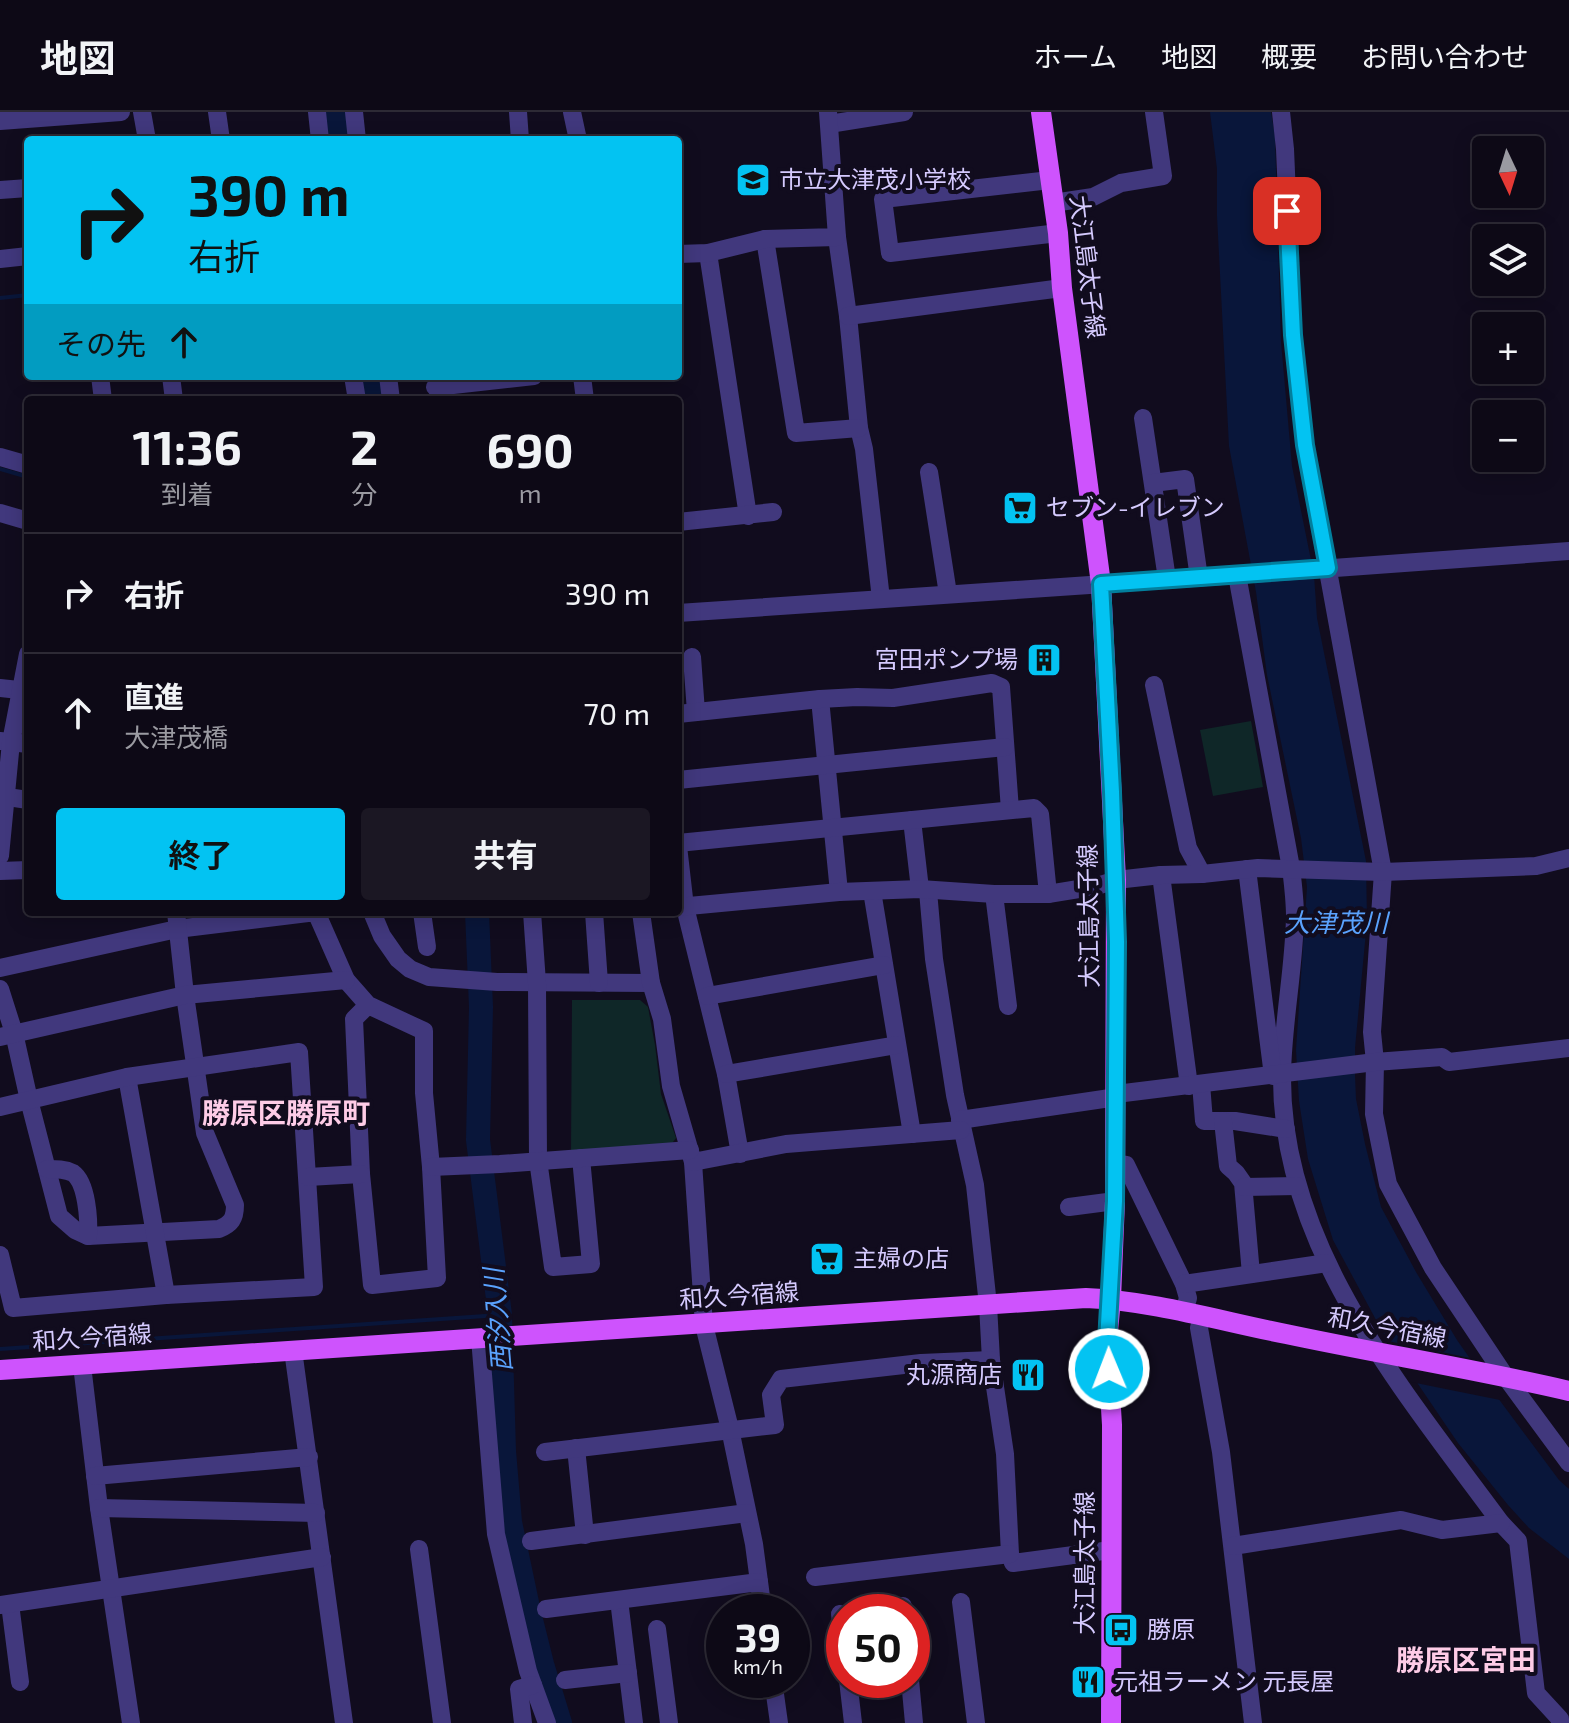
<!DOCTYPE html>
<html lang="ja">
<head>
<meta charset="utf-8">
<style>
  :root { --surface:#0d0916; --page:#1b1723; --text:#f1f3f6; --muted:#9a9aa1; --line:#2d2a35; --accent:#03c3f2 }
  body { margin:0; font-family:"Exo 2","Noto Sans JP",sans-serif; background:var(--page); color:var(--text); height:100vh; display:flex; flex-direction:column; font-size:30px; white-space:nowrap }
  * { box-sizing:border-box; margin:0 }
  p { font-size:26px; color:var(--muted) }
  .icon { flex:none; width:44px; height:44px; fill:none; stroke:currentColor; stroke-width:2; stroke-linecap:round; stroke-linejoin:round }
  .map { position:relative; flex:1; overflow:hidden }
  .sheet { position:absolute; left:24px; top:284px; width:658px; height:520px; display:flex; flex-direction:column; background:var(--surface); border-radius:8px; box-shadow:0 4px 20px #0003,0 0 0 2px var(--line) }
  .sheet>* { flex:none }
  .guide { position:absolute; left:24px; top:24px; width:658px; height:244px; border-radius:8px; box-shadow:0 4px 20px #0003,0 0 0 2px var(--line); background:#03c3f2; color:#111; overflow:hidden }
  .needle { width:52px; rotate:176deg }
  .controls { position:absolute; left:1472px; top:24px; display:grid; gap:16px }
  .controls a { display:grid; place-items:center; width:72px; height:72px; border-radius:8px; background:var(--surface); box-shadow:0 4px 20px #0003,0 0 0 2px var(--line); font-size:40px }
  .speed { position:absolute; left:706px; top:1482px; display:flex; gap:16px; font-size:40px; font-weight:700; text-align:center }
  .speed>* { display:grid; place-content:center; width:104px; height:104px; border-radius:50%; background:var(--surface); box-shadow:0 4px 20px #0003,0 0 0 2px var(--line); line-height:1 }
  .speed small { font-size:20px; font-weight:400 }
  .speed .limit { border:12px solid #d22; background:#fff; color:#111 }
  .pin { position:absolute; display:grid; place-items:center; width:68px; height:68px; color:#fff; margin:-34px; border-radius:16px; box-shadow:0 4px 12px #0006 }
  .me { position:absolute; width:88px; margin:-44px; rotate:359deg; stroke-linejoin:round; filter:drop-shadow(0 0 6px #0008) }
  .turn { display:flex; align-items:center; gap:28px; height:168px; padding:0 32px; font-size:36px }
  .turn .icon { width:104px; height:104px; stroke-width:2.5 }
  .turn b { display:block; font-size:56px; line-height:68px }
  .then { display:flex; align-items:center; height:76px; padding:0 32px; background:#0003; gap:16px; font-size:30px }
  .eta { display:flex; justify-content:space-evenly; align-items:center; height:136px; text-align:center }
  .eta b { font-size:48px; font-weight:700; line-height:56px }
  .action { display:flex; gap:16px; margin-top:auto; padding:16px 32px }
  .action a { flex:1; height:92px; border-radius:8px; background:var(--accent); color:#111; font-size:32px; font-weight:700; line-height:92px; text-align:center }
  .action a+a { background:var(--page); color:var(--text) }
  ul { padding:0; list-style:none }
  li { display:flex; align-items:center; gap:24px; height:120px; padding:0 32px; border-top:2px solid var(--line) }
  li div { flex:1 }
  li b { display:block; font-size:30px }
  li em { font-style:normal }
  header { display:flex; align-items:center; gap:48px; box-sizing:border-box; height:112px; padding:0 40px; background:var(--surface); border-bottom:2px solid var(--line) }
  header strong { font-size:38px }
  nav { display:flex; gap:44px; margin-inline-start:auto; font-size:28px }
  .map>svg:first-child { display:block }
  .green { fill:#0f2728 }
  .water { fill:#09163a }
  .pier { fill:#110c1e }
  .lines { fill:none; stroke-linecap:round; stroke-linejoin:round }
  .stream { stroke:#09163a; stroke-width:4 }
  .river { stroke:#09163a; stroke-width:24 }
  .minor { stroke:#41387d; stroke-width:18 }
  .major { stroke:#ce53fd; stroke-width:20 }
  .route-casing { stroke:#027f9d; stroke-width:20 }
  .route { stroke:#03c3f2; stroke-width:14 }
  .labels { text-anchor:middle; stroke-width:8; stroke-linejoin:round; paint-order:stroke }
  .poi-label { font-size:24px; fill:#d5cafe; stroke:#110c1e; text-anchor:start }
  .street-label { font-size:24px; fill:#d5cafe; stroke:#110c1e }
  .water-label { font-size:26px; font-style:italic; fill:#5aa2fd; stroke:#110c1e }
  .quarter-label { font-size:28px; font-weight:bold; fill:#fecce7; stroke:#110c1e }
</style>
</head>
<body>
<header>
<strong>地図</strong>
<nav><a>ホーム</a><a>地図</a><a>概要</a><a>お問い合わせ</a></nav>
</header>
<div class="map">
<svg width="1569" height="1611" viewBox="0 0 1569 1611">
  <rect width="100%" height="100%" fill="#110c1e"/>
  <g class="green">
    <path d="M1251 609 1263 675 1213 684 1200 618Z"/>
    <path d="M572 888H640L648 895 655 933 661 982 676 1026 670 1034 571 1041Z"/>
  </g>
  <path class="water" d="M1210 0H1271L1275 24 1281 230 1292 354 1314 463 1317 506 1366 749 1367 809 1355 936V963L1356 987 1365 1032 1381 1095 1416 1160 1457 1228 1492 1278 1559 1368 1569 1377V1447L1529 1416 1508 1393 1458 1331 1382 1219 1333 1128 1308 1047 1299 989 1296 938 1307 775 1301 726 1267 563 1256 480 1229 334 1217 104V57Z"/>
  <path class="pier" d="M1383 1228 1475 1247 1505 1289 1411 1270Z"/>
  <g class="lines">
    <g class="stream">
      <path d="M0 186 28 183"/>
      <path d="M0 357 28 365"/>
      <path d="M0 1237 500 1203"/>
    </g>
    <g class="river">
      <path d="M335 0 338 28"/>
      <path d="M370 264 373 288"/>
      <path d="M477 800 481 895 478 1028 500 1203 504 1339 510 1410 529 1500 542 1552 560 1611"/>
    </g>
    <g class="minor">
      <path d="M142 0 147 28"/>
      <path d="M217 0 221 28"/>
      <path d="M317 0 320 28"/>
      <path d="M354 0 357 28"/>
      <path d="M518 0 520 28"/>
      <path d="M572 0 578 28"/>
      <path d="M1281 0 1285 37 1293 223 1305 333 1383 760 1372 920 1375 950 1374 1002 1388 1072 1433 1156 1505 1264 1569 1351"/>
      <path d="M0 9 121 0"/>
      <path d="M829 12 904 0"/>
      <path d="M1050 68 883 87 890 141 1058 121"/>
      <path d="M0 78 28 76"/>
      <path d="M1053 91 1093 85 1121 71 1163 64 1154 0"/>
      <path d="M837 125 848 204 859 316 864 337 881 487"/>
      <path d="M765 127 796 321 859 316"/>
      <path d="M708 141 748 404"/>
      <path d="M678 142 708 141 765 127 837 125 828 0"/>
      <path d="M0 147 28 144"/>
      <path d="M848 204 1062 176"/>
      <path d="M100 264 103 288"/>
      <path d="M171 264 174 288"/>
      <path d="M353 264 357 288"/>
      <path d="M388 264 391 288"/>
      <path d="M582 264 585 288"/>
      <path d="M435 275 534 264"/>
      <path d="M1143 306 1167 467"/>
      <path d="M0 345 28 353"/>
      <path d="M929 360 948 482"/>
      <path d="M1153 371 1185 367 1199 466"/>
      <path d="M0 401 28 409"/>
      <path d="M678 410 773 400"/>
      <path d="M1237 463 1291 756C1293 772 1295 789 1295 805 1294 857 1283 909 1282 962 1280 1135 1404 1279 1501 1411L1518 1429 1536 1581 1560 1607V1611"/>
      <path d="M678 501 1237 463 1569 439"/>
      <path d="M692 545 696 600"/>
      <path d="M1154 573 1188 736 1202 762"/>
      <path d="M0 576 28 579"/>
      <path d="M820 587 839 780"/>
      <path d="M678 602 820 587 857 585 893 586 992 571 1001 575 1010 698"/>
      <path d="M0 629 28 632"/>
      <path d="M678 668 1005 635"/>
      <path d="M0 684 28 688"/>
      <path d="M912 708 920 777"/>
      <path d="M678 731 1034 696 1040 702 1048 782"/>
      <path d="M678 734 685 795 726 962 740 1042"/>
      <path d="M0 744 11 630 28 542"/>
      <path d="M1247 757 1273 964"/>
      <path d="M0 759 28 758"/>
      <path d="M1161 763 1189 974"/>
      <path d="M872 779 912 1022"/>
      <path d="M928 779 934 847 955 983 975 1073 988 1193 991 1248 1005 1342 1010 1442 1013 1451 1111 1438"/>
      <path d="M994 782 1008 894"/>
      <path d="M678 795 839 780 920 777 994 782H1048L1097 774 1116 768 1161 763 1202 762 1258 756 1383 760 1536 754 1569 746"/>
      <path d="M372 800 382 824 398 847 410 857 429 865 497 870 651 871"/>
      <path d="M422 800 427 835"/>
      <path d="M532 800 537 871 538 1048 553 1155 591 1152 581 1046"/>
      <path d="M594 800 599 871"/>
      <path d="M641 800 651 871 662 907 671 974 693 1050 704 1213 730 1317 754 1432 763 1500"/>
      <path d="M0 856 177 817 316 800 346 868 368 893 424 919V981L431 1055 437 1166 372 1173 361 1062 354 907 368 893"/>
      <path d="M0 877 14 921 29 988 59 1104 75 1118 88 1124 219 1117C231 1112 235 1107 235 1093L205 1021 185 883 176 800"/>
      <path d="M707 884 884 853"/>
      <path d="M0 925 185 883 346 868"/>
      <path d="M726 962 897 933"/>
      <path d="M127 965 166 1183"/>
      <path d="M1201 972 1204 1009H1235L1286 1017"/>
      <path d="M1116 982 1375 950 1442 945 1449 950 1569 936"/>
      <path d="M0 995 127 965 299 940 314 1175 166 1183 13 1196 0 1143"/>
      <path d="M960 1008 1117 985"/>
      <path d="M1223 1009 1228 1054 1236 1061 1243 1071 1251 1162"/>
      <path d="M693 1050 786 1032 961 1018"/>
      <path d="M1114 1051 1126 1053 1184 1172 1188 1186 1184 1200"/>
      <path d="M431 1055 500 1052 690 1038"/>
      <path d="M47 1057C56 1057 65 1057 73 1061 87 1071 89 1108 88 1124"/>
      <path d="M308 1065 361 1062"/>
      <path d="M1244 1075 1297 1074"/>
      <path d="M1069 1095 1115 1089"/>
      <path d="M1184 1172 1327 1151"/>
      <path d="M1202 1204 1199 1216 1221 1340 1253 1611"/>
      <path d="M480 1226 496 1422 528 1559 547 1611"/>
      <path d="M293 1238 344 1611"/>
      <path d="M82 1253 99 1396 131 1611"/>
      <path d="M576 1336 585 1423"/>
      <path d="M545 1340 775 1313 771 1283 781 1267 921 1251 991 1248"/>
      <path d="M95 1364 309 1345"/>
      <path d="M99 1396 316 1401"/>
      <path d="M531 1429 747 1401"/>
      <path d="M1233 1434 1401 1408 1442 1418 1501 1411"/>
      <path d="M419 1437 442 1611"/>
      <path d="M815 1465 1010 1442"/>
      <path d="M619 1488 634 1611"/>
      <path d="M961 1490 976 1611"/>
      <path d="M10 1492 20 1570"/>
      <path d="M0 1493 322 1445"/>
      <path d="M903 1494 904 1500"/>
      <path d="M546 1497 759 1470"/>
      <path d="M840 1502 844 1535"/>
      <path d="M657 1517 669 1611"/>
      <path d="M565 1568 628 1561"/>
      <path d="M773 1568 779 1611"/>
      <path d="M848 1568 853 1611"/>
      <path d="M910 1568 914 1611"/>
      <path d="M523 1611 519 1577 533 1573"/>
    </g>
    <g class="major">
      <path d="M1041 0 1058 121 1062 176 1101 472 1116 768 1115 1089 1111 1187 1107 1230 1112 1313 1111 1611"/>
      <path d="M0 1258 1086 1186C1154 1189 1220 1209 1286 1222 1380 1242 1475 1257 1569 1279"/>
    </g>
  </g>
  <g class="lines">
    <g class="route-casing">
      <path id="route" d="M1109 1257 1107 1230 1115 1089 1117 830 1112 680 1101 472 1328 456 1305 333 1293 223 1287 99"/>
    </g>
    <use href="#route" class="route"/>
  </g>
  <defs>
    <g id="school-square" transform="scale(1.8)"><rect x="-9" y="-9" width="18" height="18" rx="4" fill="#03c3f2" stroke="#110c1e"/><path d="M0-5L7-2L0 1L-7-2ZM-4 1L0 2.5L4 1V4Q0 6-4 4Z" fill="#111"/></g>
    <g id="supermarket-square" transform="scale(1.8)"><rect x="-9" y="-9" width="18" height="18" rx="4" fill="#03c3f2" stroke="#110c1e"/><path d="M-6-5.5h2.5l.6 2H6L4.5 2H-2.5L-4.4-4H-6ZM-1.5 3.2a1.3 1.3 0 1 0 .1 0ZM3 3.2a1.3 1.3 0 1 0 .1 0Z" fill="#111"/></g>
    <g id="building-square" transform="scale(1.8)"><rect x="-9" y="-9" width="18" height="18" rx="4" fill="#03c3f2" stroke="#110c1e"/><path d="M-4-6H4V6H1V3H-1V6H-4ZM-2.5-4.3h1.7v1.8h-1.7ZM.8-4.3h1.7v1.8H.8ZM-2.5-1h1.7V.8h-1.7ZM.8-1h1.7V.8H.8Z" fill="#111"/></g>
    <g id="restaurant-square" transform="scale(1.8)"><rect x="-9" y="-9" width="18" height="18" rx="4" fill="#03c3f2" stroke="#110c1e"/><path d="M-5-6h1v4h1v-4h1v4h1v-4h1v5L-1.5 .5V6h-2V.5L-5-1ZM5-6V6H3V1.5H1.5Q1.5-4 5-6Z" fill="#111"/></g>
    <g id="bus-square" transform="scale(1.8)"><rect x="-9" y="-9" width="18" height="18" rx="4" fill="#03c3f2" stroke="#110c1e"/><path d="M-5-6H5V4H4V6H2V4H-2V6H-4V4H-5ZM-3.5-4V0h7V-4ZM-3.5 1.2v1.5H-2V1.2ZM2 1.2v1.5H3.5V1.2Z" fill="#111"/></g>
  </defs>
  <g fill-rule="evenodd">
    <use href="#school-square" x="753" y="68"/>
    <use href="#supermarket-square" x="1020" y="396"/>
    <use href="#building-square" x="1044" y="548"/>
    <use href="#supermarket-square" x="827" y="1147"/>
    <use href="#restaurant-square" x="1028" y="1263"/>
    <use href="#bus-square" x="1121" y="1518"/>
    <use href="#restaurant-square" x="1088" y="1570"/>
  </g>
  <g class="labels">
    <g class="poi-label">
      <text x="779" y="76">市立大津茂小学校</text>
      <text x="1046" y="404">セブン-イレブン</text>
      <text x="1018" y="556" text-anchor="end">宮田ポンプ場</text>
      <text x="853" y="1155">主婦の店</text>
      <text x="1002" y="1271" text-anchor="end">丸源商店</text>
      <text x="1147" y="1526">勝原</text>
      <text x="1114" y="1578">元祖ラーメン 元長屋</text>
    </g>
    <g class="street-label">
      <text transform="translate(1087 155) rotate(83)" y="8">大江島太子線</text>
      <text transform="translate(1089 804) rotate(-91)" y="8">大江島太子線</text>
      <text transform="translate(739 1184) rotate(-4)" y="8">和久今宿線</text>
      <text transform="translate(1387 1216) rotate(11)" y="8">和久今宿線</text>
      <text transform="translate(92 1226) rotate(-4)" y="8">和久今宿線</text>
      <text transform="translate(1085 1451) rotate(-90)" y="8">大江島太子線</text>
    </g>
    <g class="water-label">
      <text x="1336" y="820">大津茂川</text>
      <text transform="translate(498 1208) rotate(-95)" y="9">西汐入川</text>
    </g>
    <g class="quarter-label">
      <text x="286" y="1011">勝原区勝原町</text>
      <text x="1466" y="1558">勝原区宮田</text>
    </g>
  </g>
</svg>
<div class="controls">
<a><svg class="needle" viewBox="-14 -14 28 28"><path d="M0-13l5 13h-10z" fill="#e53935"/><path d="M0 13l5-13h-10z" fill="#9a9aa1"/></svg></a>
<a><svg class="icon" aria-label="layers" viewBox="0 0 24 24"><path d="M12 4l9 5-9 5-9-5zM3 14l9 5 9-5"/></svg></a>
<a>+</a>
<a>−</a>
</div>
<div class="speed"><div>39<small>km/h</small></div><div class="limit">50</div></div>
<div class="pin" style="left:1287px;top:99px;background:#d93025"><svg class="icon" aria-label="arrive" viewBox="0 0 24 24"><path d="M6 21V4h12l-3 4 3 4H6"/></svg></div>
<svg class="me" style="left:1109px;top:1257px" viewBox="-20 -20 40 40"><circle r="17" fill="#03c3f2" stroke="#fff" stroke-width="3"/><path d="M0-11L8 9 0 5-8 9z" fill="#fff"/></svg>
<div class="guide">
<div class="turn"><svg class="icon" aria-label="right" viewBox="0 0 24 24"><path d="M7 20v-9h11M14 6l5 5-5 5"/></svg><div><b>390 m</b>右折</div></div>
<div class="then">その先<svg class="icon" aria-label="ahead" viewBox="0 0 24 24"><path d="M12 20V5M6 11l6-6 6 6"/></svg></div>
</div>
<section class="sheet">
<div class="eta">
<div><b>11:36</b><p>到着</p></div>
<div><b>2</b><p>分</p></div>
<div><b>690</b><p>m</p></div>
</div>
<ul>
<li><svg class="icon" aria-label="right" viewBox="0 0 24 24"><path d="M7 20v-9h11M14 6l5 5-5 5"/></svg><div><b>右折</b></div><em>390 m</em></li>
<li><svg class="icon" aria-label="ahead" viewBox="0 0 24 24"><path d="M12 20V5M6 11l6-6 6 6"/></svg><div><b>直進</b><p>大津茂橋</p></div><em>70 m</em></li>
</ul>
<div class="action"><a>終了</a><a>共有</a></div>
</section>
</div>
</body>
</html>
